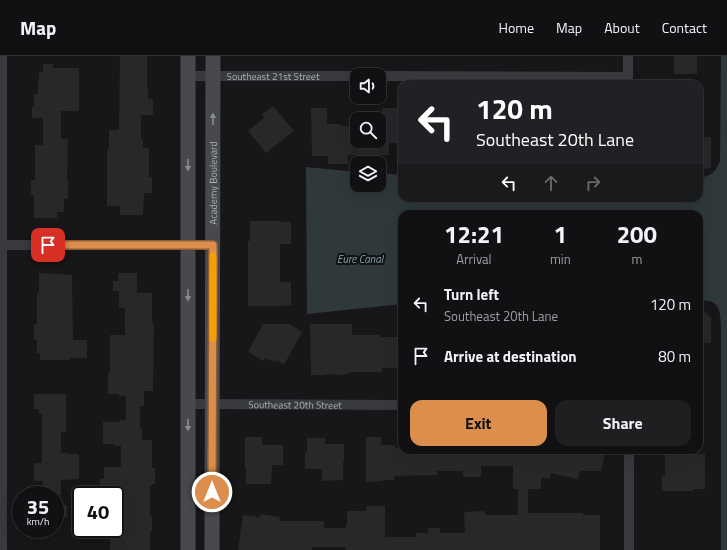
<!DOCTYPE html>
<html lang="en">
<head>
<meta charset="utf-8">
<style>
  :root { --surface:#111113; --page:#1e1f21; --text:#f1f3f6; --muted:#9c9da0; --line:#303133; --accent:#dc8e4c }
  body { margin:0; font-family:"Titillium Web",sans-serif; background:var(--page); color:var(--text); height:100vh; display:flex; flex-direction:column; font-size:15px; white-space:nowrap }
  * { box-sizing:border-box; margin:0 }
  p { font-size:13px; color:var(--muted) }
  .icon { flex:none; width:22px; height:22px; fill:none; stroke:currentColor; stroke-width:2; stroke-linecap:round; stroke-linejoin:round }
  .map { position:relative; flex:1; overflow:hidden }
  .details { position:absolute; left:398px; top:154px; width:305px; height:244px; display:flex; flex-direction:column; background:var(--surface); border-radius:12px; box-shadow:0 4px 16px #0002,0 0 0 1px var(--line) }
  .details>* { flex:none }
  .hud { position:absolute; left:398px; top:24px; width:305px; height:122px; border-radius:12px; box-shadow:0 4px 16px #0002,0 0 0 1px var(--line); background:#202124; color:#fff; overflow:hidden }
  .controls { position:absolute; left:350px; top:12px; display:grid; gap:8px }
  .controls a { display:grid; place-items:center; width:36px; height:36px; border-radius:8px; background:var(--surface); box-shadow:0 4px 16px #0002,0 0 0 1px var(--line); font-size:20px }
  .speed { position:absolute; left:12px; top:430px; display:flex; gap:8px; font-size:20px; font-weight:700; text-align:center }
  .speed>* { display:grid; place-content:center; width:52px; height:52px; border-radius:50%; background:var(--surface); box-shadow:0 4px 16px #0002,0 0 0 1px var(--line); line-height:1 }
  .speed small { font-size:10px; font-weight:400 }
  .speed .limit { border:2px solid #111; border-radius:6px; background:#fff; color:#111 }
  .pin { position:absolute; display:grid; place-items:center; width:34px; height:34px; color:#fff; margin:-17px; border-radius:8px; box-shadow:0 2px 6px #0006 }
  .me { position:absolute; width:44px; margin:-22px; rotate:0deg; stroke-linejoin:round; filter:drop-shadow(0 0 3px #0008) }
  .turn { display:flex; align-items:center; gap:14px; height:84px; padding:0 12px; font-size:18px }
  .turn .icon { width:52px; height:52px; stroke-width:2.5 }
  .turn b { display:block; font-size:28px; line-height:34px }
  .lanes { display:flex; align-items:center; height:38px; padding:0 12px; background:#0003; justify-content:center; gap:20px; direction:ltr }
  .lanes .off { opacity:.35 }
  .eta { display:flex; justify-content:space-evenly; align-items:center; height:68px; text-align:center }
  .eta b { font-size:24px; font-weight:700; line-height:28px }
  .button { display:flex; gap:8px; margin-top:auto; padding:8px 12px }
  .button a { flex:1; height:46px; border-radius:12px; background:var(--accent); color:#111; font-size:16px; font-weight:700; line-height:46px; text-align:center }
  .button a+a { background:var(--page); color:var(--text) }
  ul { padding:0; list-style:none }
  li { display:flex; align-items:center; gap:12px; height:52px; padding:0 12px }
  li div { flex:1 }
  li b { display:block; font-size:15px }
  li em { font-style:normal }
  header { display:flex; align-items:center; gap:24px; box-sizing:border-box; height:56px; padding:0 20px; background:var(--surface); border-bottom:1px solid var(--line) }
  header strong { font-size:19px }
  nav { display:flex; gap:22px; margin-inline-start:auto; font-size:14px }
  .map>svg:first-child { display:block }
  .water { fill:#2f383b }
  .building { fill:#272829 }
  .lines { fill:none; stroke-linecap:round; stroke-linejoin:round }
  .street { stroke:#383a3d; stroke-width:10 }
  .secondary { stroke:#47494d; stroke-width:15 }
  .oneway { fill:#888d92 }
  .route-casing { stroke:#8f5c31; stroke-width:10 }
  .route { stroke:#dc8e4c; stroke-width:7 }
  .slow { stroke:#f59e0b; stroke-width:7 }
  .labels { text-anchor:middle; stroke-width:4; stroke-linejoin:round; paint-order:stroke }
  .street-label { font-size:10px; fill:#abb1b7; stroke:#121214 }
  .water-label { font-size:11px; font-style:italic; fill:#86a3ad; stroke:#121214 }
</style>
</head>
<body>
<header>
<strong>Map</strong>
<nav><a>Home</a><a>Map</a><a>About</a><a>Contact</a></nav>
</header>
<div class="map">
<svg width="727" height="494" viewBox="0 0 727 494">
  <rect width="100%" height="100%" fill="#171719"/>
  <path class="water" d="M721 0H727V494H721V269C720 261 721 250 712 246 709 244 703 245 699 245V158H402V248L307 258 306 111 357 116V129H379V117L402 119V142H699V122C711 120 716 116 720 105Z"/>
  <g class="building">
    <path d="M120 0H147V31H148V43H153V59H141V83H143V92H149V121H152V137H144L143 159H120V150H107V93H109V74H119Z"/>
    <rect x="674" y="0" width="23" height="18"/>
    <path d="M43 8H53V12H79V55H61V83H68L67 124H68V143H64V156H57V162H34V139H31V124H35V89H43V62H32V51H34V38H38V25H39V16H43Z"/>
    <path d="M273 50 294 75 266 97 248 75 264 62 262 59Z"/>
    <path d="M311 52H327V68H341V70H349V85H379V59H382V52H399V87H389V99H348V108H328V100H312Z"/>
    <path d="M699 81H711V112L699 113Z"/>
    <path d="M250 165H280V166H291V188H280V226H291V249L280 250H248V185H250Z"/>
    <path d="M39 217 72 219 73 284H87V302H70V304H40V297H37V284H34V268H37V237H39Z"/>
    <path d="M118 217H137V237H152V266H153V269H154L153 335H144V350H140V373H142V384H152V412H155V428H152V430H150V460H152V475H150V494H110V478H111V473H115V439H100V423H104V411H121V390H114V388H103V366H120V364H126V340H119V338H108V317H110V279H125V252H119V235H113V225H118Z"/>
    <path d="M699 250 711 262V287H699Z"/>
    <path d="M263 268H290L302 276 284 309 276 304 275 306 271 304 270 305 265 302 264 305 248 296Z"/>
    <path d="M310 268H352V279H380V281H400V295H401V312H382V316H352L344 319 326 318V319H311Z"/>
    <path d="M34 338H66V376H61V397H67V398H79V423L61 424V439H43V425H34V407H42V358H39V353H34Z"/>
    <path d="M245 381H262V389H283V409H272L271 428H246V412H245Z"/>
    <path d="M366 381H381V389H395V392H402V394H606L601 415H580L578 423 550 417V422H541V433H528V457H583V459H600V494H346V491H312V494H238L243 459 260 461 261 458 280 461 279 465H324V472H346V468H347V455H366V450H385V481H416V477H428V472H440V477H465L464 456 485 455V459H518V433H513V410H481V421H463V415H437V419L394 420V424H383V425L366 426Z"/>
    <path d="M307 382H325V388H344V406H343V424L322 425V413H305V396H307Z"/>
    <path d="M665 396H693V398H705V433H693V435H662V420H665Z"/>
    <rect x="55" y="449" width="12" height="12"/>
  </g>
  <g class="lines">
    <g class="street">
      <path d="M2 0V494"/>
      <path d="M628 0V28"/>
      <path id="s1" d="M188 20H357"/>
      <path d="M379 20 628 21"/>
      <path d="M0 189H213"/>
      <path id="s2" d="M188 348 402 349"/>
      <path d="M629 394V494"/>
    </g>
    <g class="secondary">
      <path d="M188 494V0"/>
      <path id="s3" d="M212 494 213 0"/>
    </g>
  </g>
  <defs><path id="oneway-solid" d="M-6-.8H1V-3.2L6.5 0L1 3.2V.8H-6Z"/></defs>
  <g class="oneway">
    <use href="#oneway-solid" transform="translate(213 63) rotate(-90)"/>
    <use href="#oneway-solid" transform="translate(188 109) rotate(90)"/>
    <use href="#oneway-solid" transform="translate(188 239) rotate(90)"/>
    <use href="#oneway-solid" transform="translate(188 369) rotate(90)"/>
  </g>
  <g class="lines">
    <g class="route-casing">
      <path id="route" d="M48 189H213L212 436"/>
    </g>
    <use href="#route" class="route"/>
    <path class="slow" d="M213 200V282"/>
  </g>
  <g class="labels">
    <g class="street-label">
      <text dy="4" stroke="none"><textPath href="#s1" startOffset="85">Southeast 21st Street</textPath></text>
      <text dy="4" stroke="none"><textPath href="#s3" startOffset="367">Academy Boulevard</textPath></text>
      <text dy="4" stroke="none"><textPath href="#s2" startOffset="107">Southeast 20th Street</textPath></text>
    </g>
    <g class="water-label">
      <text x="360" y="207">Eure Canal</text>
    </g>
  </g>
</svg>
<div class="controls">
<a><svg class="icon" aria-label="sound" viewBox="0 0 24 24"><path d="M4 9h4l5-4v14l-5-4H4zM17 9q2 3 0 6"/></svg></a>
<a><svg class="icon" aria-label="search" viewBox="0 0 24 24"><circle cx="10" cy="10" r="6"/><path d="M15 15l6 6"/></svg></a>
<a><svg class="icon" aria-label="layers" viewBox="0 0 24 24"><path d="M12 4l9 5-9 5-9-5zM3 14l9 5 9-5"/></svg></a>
</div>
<div class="speed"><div>35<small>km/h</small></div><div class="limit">40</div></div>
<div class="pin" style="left:48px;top:189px;background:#d93025"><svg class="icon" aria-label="arrive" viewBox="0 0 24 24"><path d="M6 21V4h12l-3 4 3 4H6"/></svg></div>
<svg class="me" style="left:212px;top:436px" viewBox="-20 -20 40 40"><circle r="17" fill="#dc8e4c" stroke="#fff" stroke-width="3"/><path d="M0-11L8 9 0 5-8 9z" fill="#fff"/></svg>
<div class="hud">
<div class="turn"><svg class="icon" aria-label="left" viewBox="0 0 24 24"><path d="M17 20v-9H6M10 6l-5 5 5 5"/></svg><div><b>120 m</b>Southeast 20th Lane</div></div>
<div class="lanes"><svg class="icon" aria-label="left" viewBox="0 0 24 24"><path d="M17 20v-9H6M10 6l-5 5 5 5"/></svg><svg class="icon off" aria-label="ahead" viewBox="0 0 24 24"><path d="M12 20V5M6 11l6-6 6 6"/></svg><svg class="icon off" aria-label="right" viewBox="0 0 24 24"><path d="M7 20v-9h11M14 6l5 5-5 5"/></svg></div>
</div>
<section class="details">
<div class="eta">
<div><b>12:21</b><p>Arrival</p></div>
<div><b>1</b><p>min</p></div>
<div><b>200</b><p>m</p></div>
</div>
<ul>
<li><svg class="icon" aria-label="left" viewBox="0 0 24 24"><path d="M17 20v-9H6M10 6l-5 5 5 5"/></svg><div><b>Turn left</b><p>Southeast 20th Lane</p></div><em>120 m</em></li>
<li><svg class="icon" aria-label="arrive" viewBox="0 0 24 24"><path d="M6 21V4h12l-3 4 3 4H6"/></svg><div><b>Arrive at destination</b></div><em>80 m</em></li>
</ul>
<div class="button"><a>Exit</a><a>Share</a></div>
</section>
</div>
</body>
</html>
